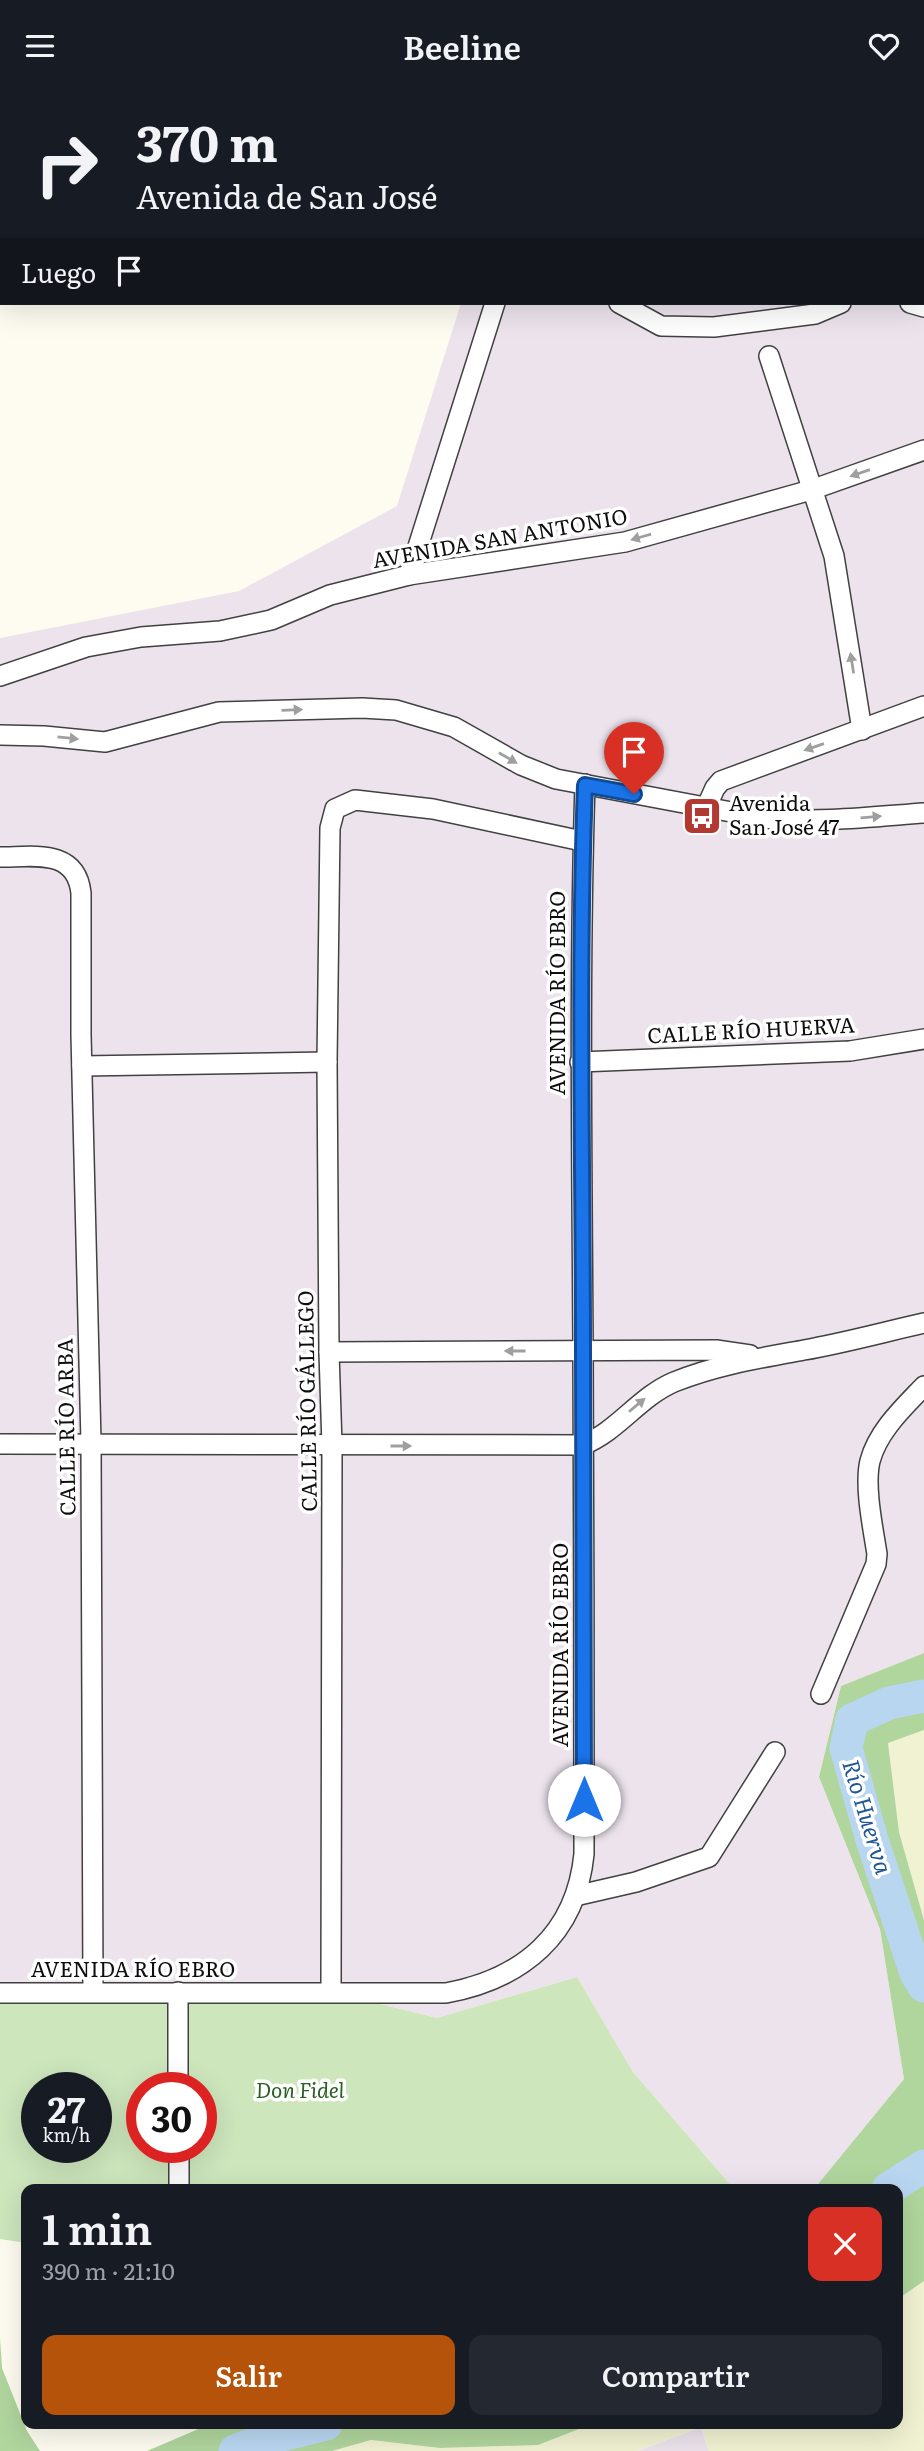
<!DOCTYPE html>
<html lang="es">
<head>
<meta charset="utf-8">
<style>
  :root { --surface:#171b24; --page:#242831; --text:#f1f3f6; --muted:#9ea1a6; --accent:#b45309 }
  body { margin:0; font-family:Literata,serif; background:var(--page); color:var(--text); height:100vh; display:flex; flex-direction:column; font-size:26px; white-space:nowrap }
  * { box-sizing:border-box; margin:0 }
  p { font-size:23px; color:var(--muted) }
  .icon { flex:none; width:38px; height:38px; fill:none; stroke:currentColor; stroke-width:2; stroke-linecap:round; stroke-linejoin:round }
  .map { position:relative; flex:1; overflow:hidden }
  .panel { position:absolute; left:21px; top:2093px; width:882px; height:245px; display:flex; flex-direction:column; background:var(--surface); border-radius:14px; box-shadow:0 7px 28px #0002 }
  .panel>* { flex:none }
  .guide { position:absolute; left:0px; top:0px; width:924px; height:214px; box-shadow:0 7px 28px #0002; background:#171b24; color:var(--text); overflow:hidden }
  .speed { position:absolute; left:21px; top:1981px; display:flex; gap:14px; font-size:35px; font-weight:700; text-align:center }
  .speed>* { display:grid; place-content:center; width:91px; height:91px; border-radius:50%; background:var(--surface); box-shadow:0 7px 28px #0002; line-height:1 }
  .speed small { font-size:18px; font-weight:400 }
  .speed .limit { border:10px solid #d22; background:#fff; color:#111 }
  .pin { position:absolute; display:grid; place-items:center; width:60px; height:60px; color:#fff; margin:-72px -30px; border-radius:50% 50% 50% 0; rotate:-45deg; box-shadow:0 0 7px #0007 }
  .pin .icon { rotate:45deg }
  .me { position:absolute; width:77px; margin:-38px; rotate:0deg; stroke-linejoin:round; filter:drop-shadow(0 0 5px #0008) }
  .turn { display:flex; align-items:center; gap:24px; height:147px; padding:0 21px; font-size:32px }
  .turn .icon { width:91px; height:91px; stroke-width:2.5 }
  .turn b { display:block; font-size:49px; line-height:60px }
  .then { display:flex; align-items:center; height:66px; padding:0 21px; background:#0003; gap:14px; font-size:26px }
  .round { display:grid; place-items:center; flex:none; width:74px; height:74px; border-radius:14px; background:var(--page) }
  .headline { display:flex; align-items:center; justify-content:space-between; height:119px; padding:0 21px }
  h1 { font-size:42px; font-weight:600; line-height:52px }
  .button { display:flex; gap:14px; margin-top:auto; padding:14px 21px }
  .button a { flex:1; height:80px; border-radius:14px; background:var(--accent); color:#fff; font-size:28px; font-weight:600; line-height:80px; text-align:center }
  .button a+a { background:var(--page); color:var(--text) }
  header { display:flex; justify-content:space-between; align-items:center; height:91px; padding:0 21px; background:var(--surface); font-size:32px; font-weight:600 }
  .map>svg:first-child { display:block }
  .industrial { fill:#ece3ec }
  .farmland { fill:#f1f2d2 }
  .green { fill:#cde6bc; fill-rule:evenodd }
  .forest { fill:#b0d59d }
  .lines { fill:none; stroke-linecap:round; stroke-linejoin:round }
  .river { stroke:#b9d6f1; stroke-width:33 }
  .minor-casing { stroke:#414141; stroke-width:22 }
  .minor { stroke:#fff; stroke-width:19 }
  .oneway { fill:#9f9f9f }
  .route-casing { stroke:#114b97; stroke-width:18 }
  .route { stroke:#1a73e8; stroke-width:12 }
  .labels { text-anchor:middle; stroke-width:7; stroke-linejoin:round; paint-order:stroke }
  .street-label { font-size:21px; fill:#0e0e0e; stroke:#fff }
  .poi-label { font-size:21px; fill:#0e0e0e; stroke:#fff; text-anchor:start }
  .park-label { font-size:21px; font-style:italic; fill:#2a6023; stroke:#fff }
  .water-label { font-size:23px; font-style:italic; fill:#215795; stroke:#fff }
</style>
</head>
<body>
<header><svg class="icon" aria-label="menu" viewBox="0 0 24 24"><path d="M4 6h16M4 12h16M4 18h16"/></svg>Beeline<svg class="icon" aria-label="heart" viewBox="0 0 24 24"><path d="M12 20l-8-8c-3-5 5-10 8-4 3-6 11-1 8 4z"/></svg></header>
<div class="map">
<svg width="924" height="2360" viewBox="0 0 924 2360">
  <rect width="100%" height="100%" fill="#fefcf0"/>
  <g class="industrial">
    <path d="M863 0H924V1562L841 1595 819 1686 880 1838 904 1988 814 2098H734L633 1981 577 1886 437 1927 331 1901 0 1906V547L239 500 397 415 461 212H922V2H860Z"/>
    <path d="M701 2336 709 2360H638Z"/>
  </g>
  <g class="farmland">
    <path d="M924 1639V1829L899 1741 888 1652Z"/>
    <path d="M924 2190V2360H709L701 2336 638 2360H332L371 2349 440 2357 538 2354 592 2333H898V2208Z"/>
  </g>
  <g class="green">
    <path d="M0 0 112 2H2L0 189Z"/>
    <path d="M577 1886 633 1981 734 2098H26V2152L0 2148V1905L331 1901 437 1927ZM37 1997H96V2056H37ZM142 1997H201V2056H142Z"/>
  </g>
  <g class="forest">
    <path d="M924 1562V1639L888 1652 899 1741 924 1829V2190L898 2208V2098H814L904 1988 880 1838 819 1686 841 1595Z"/>
    <path d="M0 2247 2 2277 27 2340 40 2360H0Z"/>
    <path d="M210 2333H592L538 2354 440 2357 371 2349 332 2360H147Z"/>
  </g>
  <g class="lines">
    <g class="river">
      <path d="M924 1605 889 1612 852 1629 846 1657 872 1749 916 1882 924 1895"/>
      <path d="M888 2098 924 2075"/>
      <path d="M235 2360 266 2348 326 2333"/>
    </g>
    <g class="minor-casing">
      <g id="minor">
        <path d="M619 212 661 235 714 236 815 223 841 212"/>
        <path d="M910 212 924 216"/>
        <path d="M769 265 834 465 862 639"/>
        <path d="M409 484 495 212"/>
        <path d="M0 585 86 556 141 546 220 540 271 529 330 504 409 484 625 451 811 399 924 359"/>
        <path d="M0 644 44 645 105 651 219 621 362 617 396 619 454 636 521 674 556 688 763 727C818 732 870 726 924 722"/>
        <path d="M706 717 715 697 721 690 924 615"/>
        <path d="M0 766C33 766 76 757 81 802V944L91 1351 93 1901"/>
        <path d="M580 971 850 960 924 948"/>
        <path d="M82 975 327 971"/>
        <path d="M329 1261 716 1259 750 1264"/>
        <path d="M0 1353 583 1354C618 1340 639 1306 674 1291 716 1274 760 1267 804 1259 844 1252 884 1241 924 1232"/>
        <path d="M821 1603 876 1473 877 1463C873 1437 864 1395 870 1370 878 1340 903 1317 924 1295"/>
        <path d="M575 1805 636 1791 709 1766 775 1661"/>
        <path d="M178 1901V1997"/>
        <path d="M331 1901 332 1355 329 1261 327 971 330 737 335 718 355 709 433 718 582 750"/>
        <path d="M0 1902H446C522 1888 576 1844 584 1763 584 1595 584 1426 583 1258 582 1070 579 882 585 693"/>
        <path d="M179 2056V2096"/>
      </g>
    </g>
    <use href="#minor" class="minor"/>
  </g>
  <defs><path id="oneway-solid" d="M-6-.8H1V-3.2L6.5 0L1 3.2V.8H-6Z" transform="scale(1.75)"/></defs>
  <g class="oneway">
    <use href="#oneway-solid" transform="translate(860 382) rotate(161)"/>
    <use href="#oneway-solid" transform="translate(641 446) rotate(164)"/>
    <use href="#oneway-solid" transform="translate(852 572) rotate(-99)"/>
    <use href="#oneway-solid" transform="translate(292 619) rotate(-2)"/>
    <use href="#oneway-solid" transform="translate(68 647) rotate(6)"/>
    <use href="#oneway-solid" transform="translate(814 656) rotate(161)"/>
    <use href="#oneway-solid" transform="translate(508 667) rotate(30)"/>
    <use href="#oneway-solid" transform="translate(871 726) rotate(-5)"/>
    <use href="#oneway-solid" transform="translate(515 1260) rotate(180)"/>
    <use href="#oneway-solid" transform="translate(637 1314) rotate(-40)"/>
    <use href="#oneway-solid" transform="translate(401 1355)"/>
  </g>
  <g class="lines">
    <g class="route-casing">
      <path id="route" d="M584 1709C584 1559 584 1409 583 1259 583 1070 578 882 585 694L634 703"/>
    </g>
    <use href="#route" class="route"/>
  </g>
  <defs>
    <g id="bus-square" transform="scale(2.0125)"><rect x="-9" y="-9" width="18" height="18" rx="4" fill="#b23931" stroke="#fff"/><path d="M-5-6H5V4H4V6H2V4H-2V6H-4V4H-5ZM-3.5-4V0h7V-4ZM-3.5 1.2v1.5H-2V1.2ZM2 1.2v1.5H3.5V1.2Z" fill="#fff"/></g>
  </defs>
  <g fill-rule="evenodd">
    <use href="#bus-square" x="702" y="725"/>
  </g>
  <g class="labels">
    <g class="street-label">
      <text transform="translate(500 448) rotate(-10)" y="7">AVENIDA SAN ANTONIO</text>
      <text transform="translate(558 902) rotate(-90)" y="7">AVENIDA RÍO EBRO</text>
      <text transform="translate(751 940) rotate(-3)" y="7">CALLE RÍO HUERVA</text>
      <text transform="translate(308 1310) rotate(-91)" y="7">CALLE RÍO GÁLLEGO</text>
      <text transform="translate(67 1336) rotate(-91)" y="7">CALLE RÍO ARBA</text>
      <text transform="translate(561 1554) rotate(-90)" y="7">AVENIDA RÍO EBRO</text>
      <text x="133" y="1886">AVENIDA RÍO EBRO</text>
    </g>
    <g class="poi-label">
      <text x="729" y="720">Avenida<tspan x="729" dy="24">San José 47</tspan></text>
    </g>
    <g class="park-label">
      <text x="300" y="2007">Don Fidel</text>
    </g>
    <g class="water-label">
      <text transform="translate(867 1726) rotate(73)" y="8">Río Huerva</text>
    </g>
  </g>
</svg>
<div class="speed"><div>27<small>km/h</small></div><div class="limit">30</div></div>
<div class="pin" style="left:634px;top:703px;background:#d93025"><svg class="icon" aria-label="arrive" viewBox="0 0 24 24"><path d="M6 21V4h12l-3 4 3 4H6"/></svg></div>
<svg class="me" style="left:584px;top:1709px" viewBox="-20 -20 40 40"><circle r="19" fill="#fff"/><path d="M0-13L10 11 0 6-10 11z" fill="#1a73e8"/></svg>
<div class="guide">
<div class="turn"><svg class="icon" aria-label="right" viewBox="0 0 24 24"><path d="M7 20v-9h11M14 6l5 5-5 5"/></svg><div><b>370 m</b>Avenida de San José</div></div>
<div class="then">Luego<svg class="icon" aria-label="arrive" viewBox="0 0 24 24"><path d="M6 21V4h12l-3 4 3 4H6"/></svg></div>
</div>
<section class="panel">
<div class="headline"><div><h1>1 min</h1><p>390 m · 21:10</p></div><a class="round" style="background:#d93025;color:#fff"><svg class="icon" aria-label="close" viewBox="0 0 24 24"><path d="M6 6l12 12M18 6L6 18"/></svg></a></div>
<div class="button"><a>Salir</a><a>Compartir</a></div>
</section>
</div>
</body>
</html>
